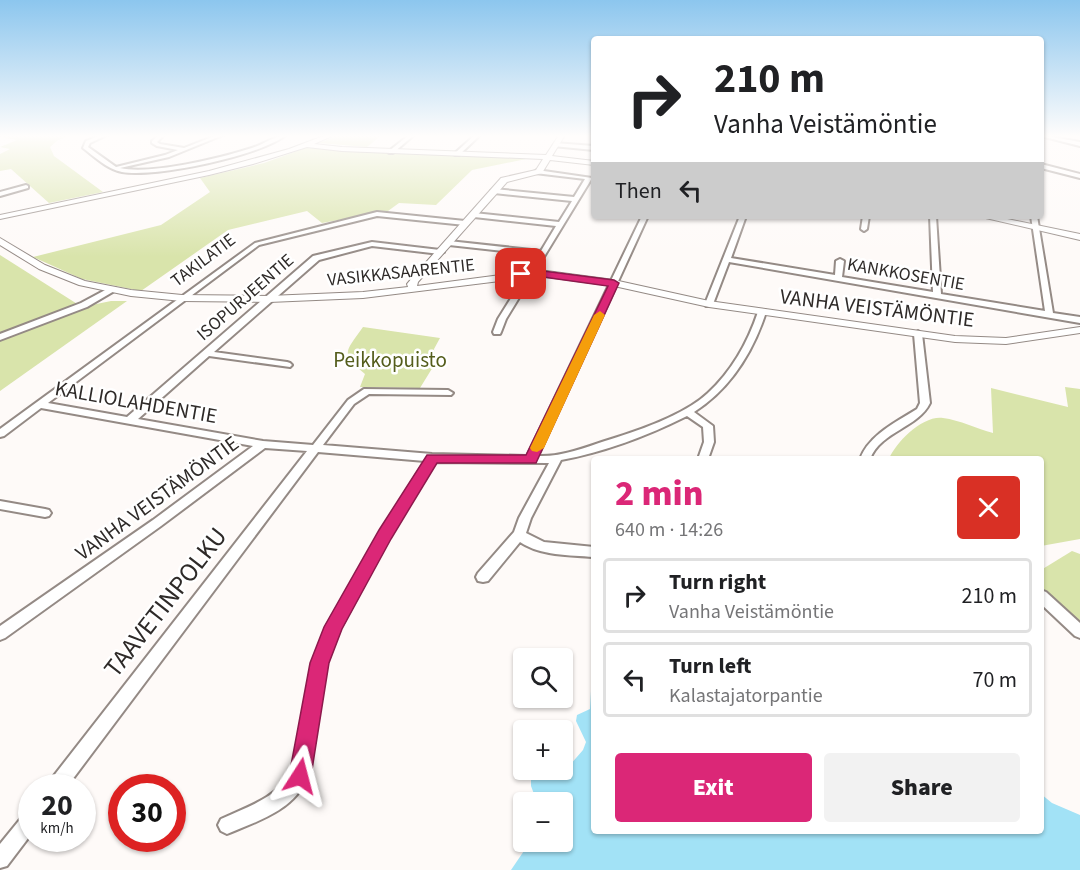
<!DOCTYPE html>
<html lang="en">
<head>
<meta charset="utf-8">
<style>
  :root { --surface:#fff; --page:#f2f2f2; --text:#202124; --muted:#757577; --line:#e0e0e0; --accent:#db2777 }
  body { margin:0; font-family:"Source Sans 3",sans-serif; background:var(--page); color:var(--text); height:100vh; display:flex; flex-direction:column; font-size:22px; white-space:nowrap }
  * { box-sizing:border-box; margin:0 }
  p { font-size:20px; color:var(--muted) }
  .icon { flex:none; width:33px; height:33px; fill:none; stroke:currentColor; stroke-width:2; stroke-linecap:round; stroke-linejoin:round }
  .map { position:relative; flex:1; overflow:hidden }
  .side { position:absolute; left:591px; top:456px; width:453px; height:378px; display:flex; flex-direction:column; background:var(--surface); border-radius:6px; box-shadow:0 2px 4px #0004 }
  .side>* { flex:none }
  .guide { position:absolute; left:591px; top:36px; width:453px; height:183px; border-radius:6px; box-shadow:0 2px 4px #0004; background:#fff; color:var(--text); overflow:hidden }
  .buttons { position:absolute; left:513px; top:648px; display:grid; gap:12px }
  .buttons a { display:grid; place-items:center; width:60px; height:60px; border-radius:6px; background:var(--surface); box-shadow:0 2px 4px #0004; font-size:30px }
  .speed { position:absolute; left:18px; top:774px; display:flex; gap:12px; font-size:30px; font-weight:700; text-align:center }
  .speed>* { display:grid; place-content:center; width:78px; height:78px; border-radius:50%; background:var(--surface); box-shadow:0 2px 4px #0004; line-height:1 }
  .speed small { font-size:15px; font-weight:400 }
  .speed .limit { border:9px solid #d22; background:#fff; color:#111 }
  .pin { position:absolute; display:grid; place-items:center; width:51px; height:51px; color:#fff; margin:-26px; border-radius:12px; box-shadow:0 3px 9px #0006 }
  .me { position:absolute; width:66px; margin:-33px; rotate:9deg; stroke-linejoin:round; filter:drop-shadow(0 0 4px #0008) }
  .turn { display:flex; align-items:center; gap:21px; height:126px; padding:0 24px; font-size:27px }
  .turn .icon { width:78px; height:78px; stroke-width:2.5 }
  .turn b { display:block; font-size:42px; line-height:51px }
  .then { display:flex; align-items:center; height:57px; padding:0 24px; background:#0003; gap:12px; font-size:22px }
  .round { display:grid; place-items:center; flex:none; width:63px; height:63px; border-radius:6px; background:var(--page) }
  .headline { display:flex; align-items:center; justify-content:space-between; height:102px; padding:0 24px }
  h1 { font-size:36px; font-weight:800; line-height:45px; color:var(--accent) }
  .cta { display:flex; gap:12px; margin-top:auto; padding:12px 24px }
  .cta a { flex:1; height:69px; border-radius:6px; background:var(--accent); color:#fff; font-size:24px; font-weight:800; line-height:69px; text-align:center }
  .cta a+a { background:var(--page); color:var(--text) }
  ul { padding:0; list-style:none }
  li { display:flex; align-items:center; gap:18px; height:75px; margin:0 12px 9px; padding:0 12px; border:3px solid var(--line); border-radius:6px }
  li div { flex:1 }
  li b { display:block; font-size:22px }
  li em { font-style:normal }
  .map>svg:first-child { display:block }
  .green { fill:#d9e4ab }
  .water { fill:#a2e2f6 }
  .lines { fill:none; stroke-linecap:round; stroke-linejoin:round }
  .minor-casing { stroke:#948a85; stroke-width:4 }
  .tertiary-casing { stroke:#948a85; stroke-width:2 }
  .minor { fill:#fff; fill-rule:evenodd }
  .tertiary { fill:#fff; fill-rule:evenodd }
  .route { fill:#db2777; stroke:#8e194d; stroke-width:1.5 }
  .slow { fill:#f59e0b }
  .labels { text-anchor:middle; stroke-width:5; stroke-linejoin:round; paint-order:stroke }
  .far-street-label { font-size:18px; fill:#2e2a28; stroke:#fff }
  .street-label { font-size:21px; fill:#2e2a28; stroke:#fff }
  .park-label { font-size:21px; fill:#545d1c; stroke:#fff }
  .near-street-label { font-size:26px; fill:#2e2a28; stroke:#fff }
</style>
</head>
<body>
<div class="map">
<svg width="1080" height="870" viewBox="0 0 1080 870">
  <rect width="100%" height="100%" fill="#fefaf8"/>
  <g class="green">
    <path d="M0 135H73L58 140 50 147 54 156 103 192 49 203 11 169 0 171V154L10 149 0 147 17 140 0 137Z"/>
    <path d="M339 135H382L367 147 319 143Z"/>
    <path d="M311 146 326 149 531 158 472 170 436 205 399 203 388 211 322 223 307 211 228 230 141 291 82 279 33 257 161 225 210 192 200 178 264 163Z"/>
    <path d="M0 255 82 307 111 301H127L0 391Z"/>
    <path d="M363 327 440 338 434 349 436 362 420 388 360 387 365 374C340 352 345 353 363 327Z"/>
    <path d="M1065 387 1080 389V539L1041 546V459H889C896 442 923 415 943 418 960 420 977 429 993 433L991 388 1068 407Z"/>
    <path d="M1072 551 1080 554V624L1041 592V570Z"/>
  </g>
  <path class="water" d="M594 688V831H1041V794L1052 803 1080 815V870H511L530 842H562V802H537L531 786V774L536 770H562L569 766 583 750 586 742 576 721 577 715 590 709 591 691Z"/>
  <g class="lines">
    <g class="minor-casing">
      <g id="minor">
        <path d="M101 135H107L90 143 88 147 116 167 165 155 178 150 157 146 152 143V141L159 135H164L157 142 160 144 184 148 217 135H223L169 157 120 168C151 175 221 158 252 148 262 145 277 135 286 135 260 156 155 178 122 172 107 169 95 157 83 148L86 141Z"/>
        <path d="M409 135H414L393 153H389V151Z"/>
        <path d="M475 135H480L459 155H455V153Z"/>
        <path d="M1041 135 1080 142V146L1041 136Z"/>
        <path d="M555 143 594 146V150L553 146Z"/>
        <path d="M1041 164 1080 174V178L1041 168Z"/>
        <path d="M537 170 592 178 506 319 501 332 500 334H494L493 332 498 319 538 255 449 245 446 243 449 241 541 251 556 226 474 217 471 215 474 213 559 222 572 201 494 193 491 191 494 189 574 197 585 179 535 173 534 172Z"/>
        <path d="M26 185 28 186V188L0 196V192Z"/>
        <path d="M377 212 465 221 468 223 465 225 377 216 259 245 48 403 127 417 313 256 372 242 440 250 444 252 440 254 372 246 319 260 214 352 287 362 290 363 292 365 290 367 209 356 138 419 263 441 313 445 348 400 364 389 448 390 453 393 451 395 369 394 354 404 323 445 432 454 527 456 642 216H648L538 456C561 457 584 448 605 441 635 432 685 415 708 393 732 371 748 342 758 312L759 310H765L766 312C753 352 730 389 694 412L713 426 714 442 708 459H698L704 442 703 427 687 416C647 436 605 452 561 460L531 518 526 533 544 542 594 547V557C569 555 541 556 520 542L488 581 483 582 478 581 476 577 478 573 514 532 519 518 549 463 435 462 389 538 340 629 327 663 308 776C295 810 258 821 227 834L221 831 218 825 221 819C249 806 274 799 292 773L313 663 326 627 381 532 425 461 318 452 66 788H47L49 782 307 451 265 448 161 526 5 638 0 640V626L153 520 253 446 41 408 4 436 0 437V429L255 243Z"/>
        <path d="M740 216H746L731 258 835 275 836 261 840 259 844 261 842 277 933 292 930 216H936L941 294 1045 311 1031 216H1037L1053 313 1080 317V323L729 262 713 304 709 306H706L705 304Z"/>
        <path d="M863 216H869L867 229 864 231 861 229Z"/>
        <path d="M109 288H115L116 290 87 307 0 340V334L81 303Z"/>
        <path d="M918 331 922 334 930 403C918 428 881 431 870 459H860C869 435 896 422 917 409L920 403 914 334Z"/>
        <path d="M0 501 45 509 49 510 51 513 49 516 45 517 0 509Z"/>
        <path d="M1041 590 1046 592 1080 623V638L1075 636 1041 604Z"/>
        <path d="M32 809V833L7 866 0 868V844L26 812Z"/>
      </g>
    </g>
    <g class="tertiary-casing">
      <g id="tertiary">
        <path d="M326 135H334L314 144 342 147 546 155 559 135H565L552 156 594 161V165L550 160 542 173 507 182 418 282 417 286 539 270 614 280 709 301 955 336 1006 338 1080 327V333L1006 344 955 342 709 307 614 286 539 276 363 298 269 302 182 301 131 296 79 285 39 269 0 245V238L45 265 85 281 131 290 182 295 269 296 363 292 408 287 407 284 412 278 501 178 536 170 543 159 342 151 307 147 253 164 209 175 0 219V215L209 171 289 149Z"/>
        <path d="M977 216H993L1080 234V240Z"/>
      </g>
    </g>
    <use href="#minor" class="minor"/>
    <use href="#tertiary" class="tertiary"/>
  </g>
  <linearGradient id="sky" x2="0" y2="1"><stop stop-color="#8cc6ee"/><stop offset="0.53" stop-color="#fffdfc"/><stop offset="1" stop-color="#fffdfc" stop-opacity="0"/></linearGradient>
  <rect width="1080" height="257" fill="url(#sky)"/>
  <path class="route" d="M521 271H543L614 280 619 283 536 463H437L391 539 342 629 329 663 311 776 307 784 300 787 292 784 289 776 310 663 324 627 379 530 427 455H526L608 286 543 277 518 276 517 274Z"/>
  <path class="slow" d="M600 311 605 315 544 448 537 452 532 451 530 448 594 315Z"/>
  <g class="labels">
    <g class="far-street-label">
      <text transform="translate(203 260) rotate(-37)" y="6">TAKILATIE</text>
      <text transform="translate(401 272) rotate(-6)" y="6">VASIKKASAARENTIE</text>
      <text transform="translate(906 274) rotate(10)" y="6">KANKKOSENTIE</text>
      <text transform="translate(245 297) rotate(-41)" y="6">ISOPURJEENTIE</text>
    </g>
    <g class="street-label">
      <text transform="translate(877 308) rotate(7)" y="7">VANHA VEISTÄMÖNTIE</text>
      <text transform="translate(136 402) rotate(10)" y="7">KALLIOLAHDENTIE</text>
      <text transform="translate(157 498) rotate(-36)" y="7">VANHA VEISTÄMÖNTIE</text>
    </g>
    <g class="park-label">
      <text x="390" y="367">Peikkopuisto</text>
    </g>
    <g class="near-street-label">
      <text transform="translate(165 602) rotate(-52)" y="9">TAAVETINPOLKU</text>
    </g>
  </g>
</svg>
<div class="buttons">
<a><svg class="icon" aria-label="search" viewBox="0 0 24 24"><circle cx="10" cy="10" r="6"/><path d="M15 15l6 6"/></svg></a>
<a>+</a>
<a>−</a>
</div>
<div class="speed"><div>20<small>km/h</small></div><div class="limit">30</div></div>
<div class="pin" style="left:521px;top:274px;background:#d93025"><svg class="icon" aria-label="arrive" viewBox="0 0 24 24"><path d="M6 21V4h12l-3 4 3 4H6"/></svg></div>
<svg class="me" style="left:300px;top:776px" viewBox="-20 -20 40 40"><path d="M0-17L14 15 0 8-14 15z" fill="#db2777" stroke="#fff" stroke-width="4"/></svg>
<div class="guide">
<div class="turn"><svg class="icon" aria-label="right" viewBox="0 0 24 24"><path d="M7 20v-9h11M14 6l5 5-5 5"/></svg><div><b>210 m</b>Vanha Veistämöntie</div></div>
<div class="then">Then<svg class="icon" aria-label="left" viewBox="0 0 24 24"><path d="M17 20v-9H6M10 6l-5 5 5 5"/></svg></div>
</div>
<section class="side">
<div class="headline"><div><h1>2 min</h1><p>640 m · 14:26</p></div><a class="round" style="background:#d93025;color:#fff"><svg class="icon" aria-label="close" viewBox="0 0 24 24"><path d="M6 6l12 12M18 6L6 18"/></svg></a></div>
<ul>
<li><svg class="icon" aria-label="right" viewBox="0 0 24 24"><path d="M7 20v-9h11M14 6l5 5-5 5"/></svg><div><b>Turn right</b><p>Vanha Veistämöntie</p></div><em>210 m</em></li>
<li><svg class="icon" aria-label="left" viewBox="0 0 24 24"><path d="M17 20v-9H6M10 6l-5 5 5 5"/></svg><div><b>Turn left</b><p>Kalastajatorpantie</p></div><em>70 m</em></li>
</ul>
<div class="cta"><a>Exit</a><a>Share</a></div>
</section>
</div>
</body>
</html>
